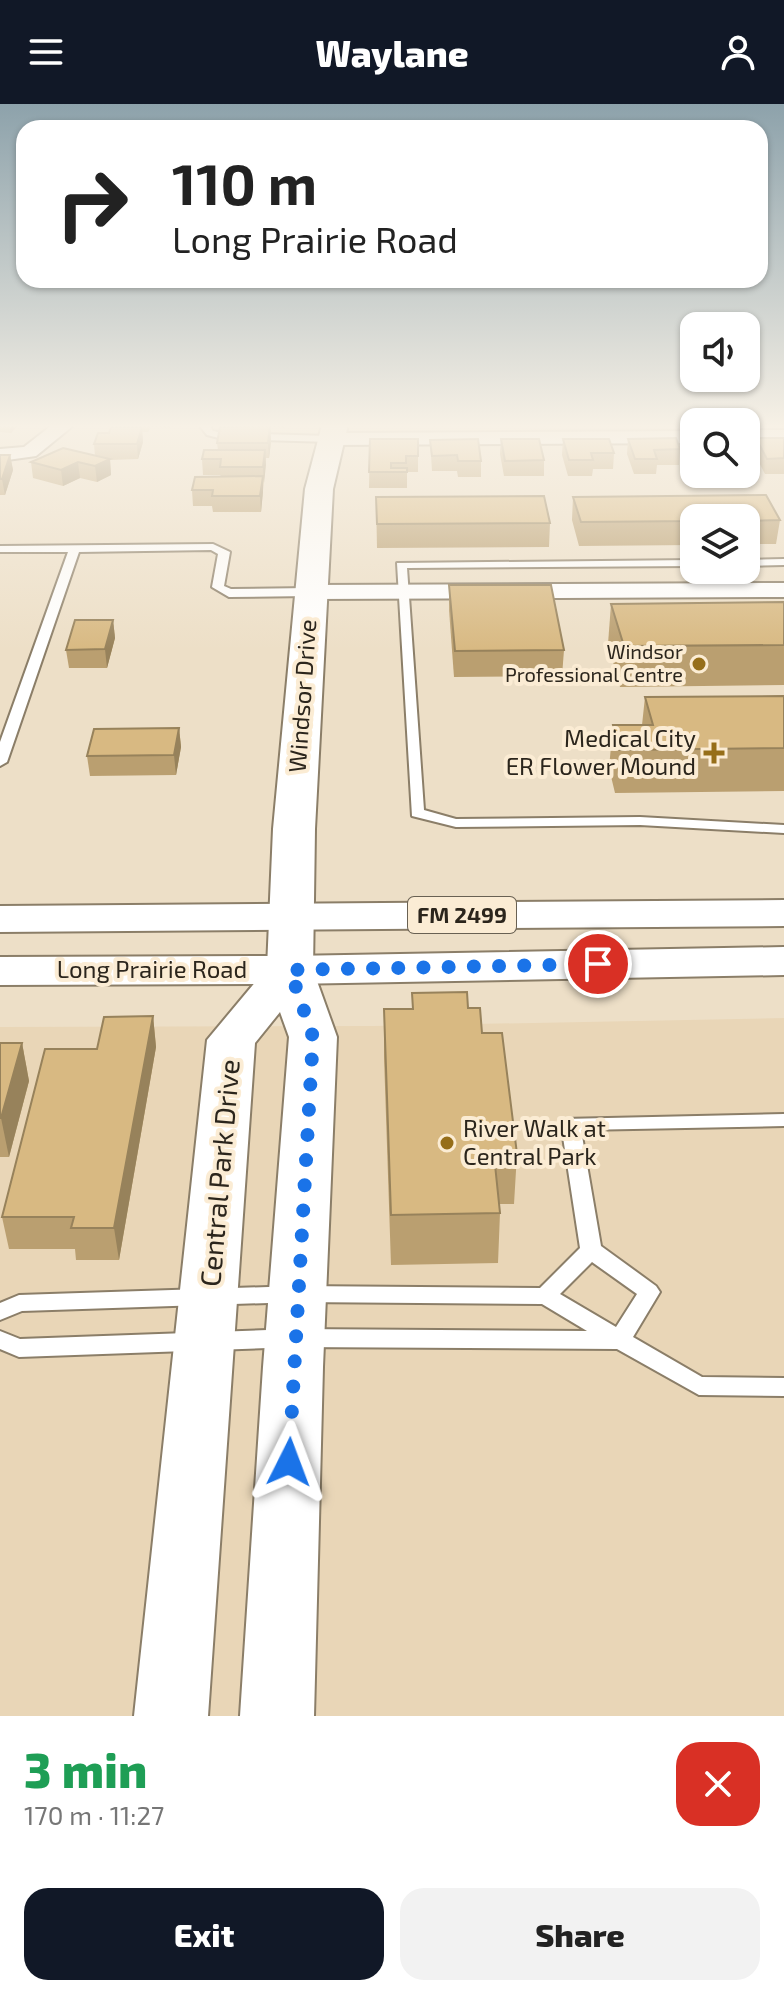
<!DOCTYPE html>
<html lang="en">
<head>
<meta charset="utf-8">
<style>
  :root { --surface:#fff; --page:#f2f2f2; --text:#222; --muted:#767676; --accent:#111827 }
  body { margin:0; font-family:"Exo 2",sans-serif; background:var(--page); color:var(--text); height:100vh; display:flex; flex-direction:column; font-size:30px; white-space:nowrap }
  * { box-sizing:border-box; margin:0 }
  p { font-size:26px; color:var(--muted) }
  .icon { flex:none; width:44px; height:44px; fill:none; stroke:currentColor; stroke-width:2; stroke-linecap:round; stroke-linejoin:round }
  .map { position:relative; height:1612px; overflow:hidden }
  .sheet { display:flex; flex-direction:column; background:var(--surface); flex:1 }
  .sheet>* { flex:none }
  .hud { position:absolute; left:16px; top:16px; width:752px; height:168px; border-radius:24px; box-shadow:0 2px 6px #0004; background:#fff; color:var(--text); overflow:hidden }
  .tools { position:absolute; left:680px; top:208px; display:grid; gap:16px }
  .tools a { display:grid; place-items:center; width:80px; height:80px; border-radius:16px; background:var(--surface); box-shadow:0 2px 6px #0004; font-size:40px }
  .pin { position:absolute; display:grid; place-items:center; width:68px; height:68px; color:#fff; margin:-34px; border:4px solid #fff; border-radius:50%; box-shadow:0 2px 8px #0007 }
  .me { position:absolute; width:88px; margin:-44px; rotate:3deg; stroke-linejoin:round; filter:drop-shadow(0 0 6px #0008) }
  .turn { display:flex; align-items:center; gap:28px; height:168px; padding:0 24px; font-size:36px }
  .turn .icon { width:104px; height:104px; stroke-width:2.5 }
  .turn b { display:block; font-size:56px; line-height:68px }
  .round { display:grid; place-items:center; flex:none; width:84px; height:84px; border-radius:24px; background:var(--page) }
  .head { display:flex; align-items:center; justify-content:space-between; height:136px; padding:0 24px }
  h1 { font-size:48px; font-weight:800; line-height:60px; color:#1e9e55 }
  .button { display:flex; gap:16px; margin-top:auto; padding:16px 24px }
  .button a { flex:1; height:92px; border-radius:24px; background:var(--accent); color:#fff; font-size:32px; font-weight:800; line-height:92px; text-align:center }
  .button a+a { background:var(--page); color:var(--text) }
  header { display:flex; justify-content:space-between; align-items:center; height:104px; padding:0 24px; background:var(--accent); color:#fff; font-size:36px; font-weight:800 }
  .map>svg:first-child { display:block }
  .built { fill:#e9d6b7 }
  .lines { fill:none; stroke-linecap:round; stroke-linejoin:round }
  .lane-casing { stroke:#8b7e68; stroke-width:4 }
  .street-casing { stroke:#8b7e68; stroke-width:4 }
  .secondary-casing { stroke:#8b7e68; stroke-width:4 }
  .primary-casing { stroke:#8b7e68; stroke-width:4 }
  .lane { fill:#fff; fill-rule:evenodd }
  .street { fill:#fff; fill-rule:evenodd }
  .secondary { fill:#fff; fill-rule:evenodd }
  .primary { fill:#fff; fill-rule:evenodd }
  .wall { fill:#ba9f70 }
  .shaded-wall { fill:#97825b }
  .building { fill:#d8b982; stroke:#97825b; stroke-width:2 }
  .route { stroke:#1a73e8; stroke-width:14; stroke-dasharray:0 25.2 }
  .poi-dot { fill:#966e19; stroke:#fbecd4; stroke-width:3 }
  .labels { text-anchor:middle; stroke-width:8; stroke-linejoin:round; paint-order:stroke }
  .far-poi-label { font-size:20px; fill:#2b251c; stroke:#fbecd4; text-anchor:end }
  .shield { fill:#fbecd4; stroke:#696153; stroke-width:2 }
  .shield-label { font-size:22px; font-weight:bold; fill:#2b251c }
  .street-label { font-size:24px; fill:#2b251c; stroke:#fbecd4 }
  .poi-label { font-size:24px; fill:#2b251c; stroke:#fbecd4; text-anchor:end }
  .near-street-label { font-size:28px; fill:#2b251c; stroke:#fbecd4 }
</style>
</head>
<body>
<header><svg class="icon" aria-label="menu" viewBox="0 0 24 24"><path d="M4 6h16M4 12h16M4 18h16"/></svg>Waylane<svg class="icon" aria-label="person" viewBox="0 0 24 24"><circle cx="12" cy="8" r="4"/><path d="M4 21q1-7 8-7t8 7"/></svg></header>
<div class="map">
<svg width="784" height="1612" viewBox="0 0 784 1612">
  <rect width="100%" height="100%" fill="#eddfc7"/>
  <path class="built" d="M784 914V1612H0V923L374 922Z"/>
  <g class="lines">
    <g class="lane-casing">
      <g id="lane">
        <path d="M199 321H209L213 327 223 329 330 332 335 335 330 338 223 335 207 331Z"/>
        <path d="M213 440 230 448 224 482 231 485 310 484 316 488 310 492 229 493 212 483 218 450 211 446 79 448 7 658 0 662V638L68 448H0V442Z"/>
        <path d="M784 455V461L746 462V456Z"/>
        <path d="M694 456V462L407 464 424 706 456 715 640 713 784 721V729L640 721 456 723 412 712 397 459Z"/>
        <path d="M784 1010V1022L581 1026 601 1142 656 1182 660 1188 633 1233 702 1273 784 1274V1292L699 1291 617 1245 295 1243 19 1253 0 1245V1227L20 1235 295 1225 587 1227 542 1200 298 1198 22 1207 0 1216V1199L19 1191 298 1182 540 1184 580 1144 561 1020 563 1015ZM592 1158 637 1190 616 1223 560 1190Z"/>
      </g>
    </g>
    <g class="street-casing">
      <g id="street">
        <path d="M52 321H74L36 352 0 357V345L24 343Z"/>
        <rect x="746" y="326" width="38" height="12"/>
        <path d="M694 327V339L330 341 320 335 330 329Z"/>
        <path d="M784 479V493L310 495 302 493 298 488 302 483 310 481Z"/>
      </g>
    </g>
    <g class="secondary-casing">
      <path id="secondary" d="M322 321H348L333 385 315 725 313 866 337 933 323 1263 314 1612H240L263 1263 289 933 280 908 255 939 208 1612H134L207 936 267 864 273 725 305 385Z"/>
    </g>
    <g class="primary-casing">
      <g id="primary">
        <path d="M784 796V822L0 828V802Z"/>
        <path d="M784 843V871L290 880 0 881V853L290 852Z"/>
      </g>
    </g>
    <use href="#lane" class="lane"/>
    <use href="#street" class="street"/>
    <use href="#secondary" class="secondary"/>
    <use href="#primary" class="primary"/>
  </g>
  <g class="wall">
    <path d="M0 321H18L11 329 0 328Z"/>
    <path d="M112 321H173L171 324 151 323 148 328H142L143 338 138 355 110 356 111 371 97 378 80 374 63 382 33 374 31 358 95 352 94 340 109 329Z"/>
    <path d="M244 321H287L285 324 270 323 271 338 269 354H266L261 408H213L212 402H193L192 386 221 372 220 371H203L202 355 218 346 217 339 263 322Z"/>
    <path d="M756 334H784V370H765L754 349Z"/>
    <path d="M370 335 418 352V368H407V384H369Z"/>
    <path d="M501 335 544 356V372H504L500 350Z"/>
    <path d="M563 335 614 349 613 365H593L592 372H568L562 351Z"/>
    <path d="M628 335 680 345 679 361H657L656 370H634L627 350Z"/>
    <path d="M692 335H694V360L690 351Z"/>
    <path d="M430 336 481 357V373H458L457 367H432Z"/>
    <path d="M0 351H10L13 366 5 391H0Z"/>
    <path d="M699 370H725V371L699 372Z"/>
    <path d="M376 393 550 419 549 443 377 444Z"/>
    <path d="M573 393 780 416 776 440H746V414H694V441L579 442 572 416Z"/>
    <path d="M449 481 564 546 562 572 454 573 449 506Z"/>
    <path d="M784 498V581L620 583 608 540 611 500Z"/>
    <path d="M113 516 115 534 107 564H69L66 546Z"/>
    <path d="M784 592V687L615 689 609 664 613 621H642L645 593Z"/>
    <path d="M179 624 181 643 176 671 90 672 87 652Z"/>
    <path d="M412 889 468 904 482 929 517 1050 514 1100H499L500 1109 498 1159 391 1161 384 953V905H412Z"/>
    <path d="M153 912 156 943 119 1156H76L75 1145H9L2 1113 97 945Z"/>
    <path d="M0 939H22L29 977 9 1053H0Z"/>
  </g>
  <g class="shaded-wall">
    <path d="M9 321H18L11 329Z"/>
    <path d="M270 322 271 338 269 354 268 339Z"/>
    <path d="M142 323 143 338 138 355 137 340Z"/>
    <path d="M265 346 266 361 264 379 263 363Z"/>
    <path d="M10 351 13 366 5 391 2 375Z"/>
    <path d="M110 355 111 371 97 378 95 362Z"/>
    <path d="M78 358 80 374 63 382 61 366Z"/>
    <path d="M263 372V388L261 408 260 392Z"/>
    <path d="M113 516 115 534 107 564 105 545Z"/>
    <path d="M179 624 181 643 176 671 174 651Z"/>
    <path d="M153 912 156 943 119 1156 114 1124Z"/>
    <path d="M22 939 29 977 9 1053 1 1014Z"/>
  </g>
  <g class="building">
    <path d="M270 322 268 339H217L220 323Z"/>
    <path d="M111 323H142L137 340H94L98 329H109Z"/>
    <path d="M676 334 680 345 654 346 657 355H635L628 335Z"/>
    <path d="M756 334H784V354L767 355Z"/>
    <path d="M370 335H418V352H406V359H391V364H407V368H369Z"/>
    <path d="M478 335 481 357H458L457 351 432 352 430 336Z"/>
    <path d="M501 335H539L544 356 505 357Z"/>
    <path d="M563 335H609L614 349H591L593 356H569Z"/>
    <path d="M63 344 110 355 95 362 78 358 61 366 31 358Z"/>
    <path d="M204 346H265L263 363H220L221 355H202Z"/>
    <path d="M0 351H10L2 375H0Z"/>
    <path d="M263 372 260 392H212L213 386H192L195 373Z"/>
    <path d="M766 391 780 416 746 417V414H694V417L581 418 573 393Z"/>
    <path d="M544 392 550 419 377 420 376 393Z"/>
    <path d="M449 481H551L564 546 455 547Z"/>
    <path d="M784 498V541L624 542 611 500Z"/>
    <path d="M75 516H113L105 545 66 546Z"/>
    <path d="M784 592V644L619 646 613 621H653L645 593Z"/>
    <path d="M179 624 174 651 87 652 94 625Z"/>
    <path d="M467 888 468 904H480L482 929H502L517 1050 494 1051 500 1109 391 1111 384 905H413L412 889Z"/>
    <path d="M153 912 114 1124H71L74 1113H2L45 945H97L104 913Z"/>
    <path d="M0 939H22L1 1014H0Z"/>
  </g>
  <linearGradient id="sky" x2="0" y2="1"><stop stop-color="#8da2ab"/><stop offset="0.59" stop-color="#f7f1e6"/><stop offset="1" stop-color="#f7f1e6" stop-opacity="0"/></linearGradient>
  <rect width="784" height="546" fill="url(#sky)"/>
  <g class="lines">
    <path class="route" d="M289 1358 313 933 290 866 598 860"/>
  </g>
  <g class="poi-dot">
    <circle cx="699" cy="560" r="8"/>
    <path d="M710 637h8v8h8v8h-8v8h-8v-8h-8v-8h8z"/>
    <circle cx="447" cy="1039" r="8"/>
  </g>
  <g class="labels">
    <g class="far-poi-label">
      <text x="683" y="555">Windsor<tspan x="683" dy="23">Professional Centre</tspan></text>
    </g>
    <rect class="shield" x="408" y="793" width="108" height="36" rx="6"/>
    <g class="shield-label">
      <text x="462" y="819">FM 2499</text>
    </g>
    <g class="street-label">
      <text transform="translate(303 592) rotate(-86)" y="8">Windsor Drive</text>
      <text x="152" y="874">Long Prairie Road</text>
    </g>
    <g class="poi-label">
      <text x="696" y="643">Medical City<tspan x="696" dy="28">ER Flower Mound</tspan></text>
      <text x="463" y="1033" text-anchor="start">River Walk at<tspan x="463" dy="28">Central Park</tspan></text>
    </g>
    <g class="near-street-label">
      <text transform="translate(220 1069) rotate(-85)" y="10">Central Park Drive</text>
    </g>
  </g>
</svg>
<div class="tools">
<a><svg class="icon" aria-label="sound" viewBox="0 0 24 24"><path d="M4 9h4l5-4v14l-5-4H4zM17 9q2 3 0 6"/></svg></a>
<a><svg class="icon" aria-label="search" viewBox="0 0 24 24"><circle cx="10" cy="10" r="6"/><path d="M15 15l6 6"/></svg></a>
<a><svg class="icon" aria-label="layers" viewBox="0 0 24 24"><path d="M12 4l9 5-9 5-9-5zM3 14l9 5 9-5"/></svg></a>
</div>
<div class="pin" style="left:598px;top:860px;background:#d93025"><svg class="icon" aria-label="arrive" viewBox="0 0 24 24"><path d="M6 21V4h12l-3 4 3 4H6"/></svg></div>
<svg class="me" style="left:289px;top:1358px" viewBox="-20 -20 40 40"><path d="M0-17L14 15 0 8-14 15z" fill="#1a73e8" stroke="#fff" stroke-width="4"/></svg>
<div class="hud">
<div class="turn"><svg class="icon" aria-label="right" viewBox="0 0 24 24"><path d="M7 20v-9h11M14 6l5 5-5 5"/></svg><div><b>110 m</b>Long Prairie Road</div></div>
</div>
</div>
<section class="sheet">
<div class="head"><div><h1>3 min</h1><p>170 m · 11:27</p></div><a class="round" style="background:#d93025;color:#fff"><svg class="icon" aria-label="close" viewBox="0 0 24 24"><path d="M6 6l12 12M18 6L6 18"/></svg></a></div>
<div class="button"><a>Exit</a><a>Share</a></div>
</section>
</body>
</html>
